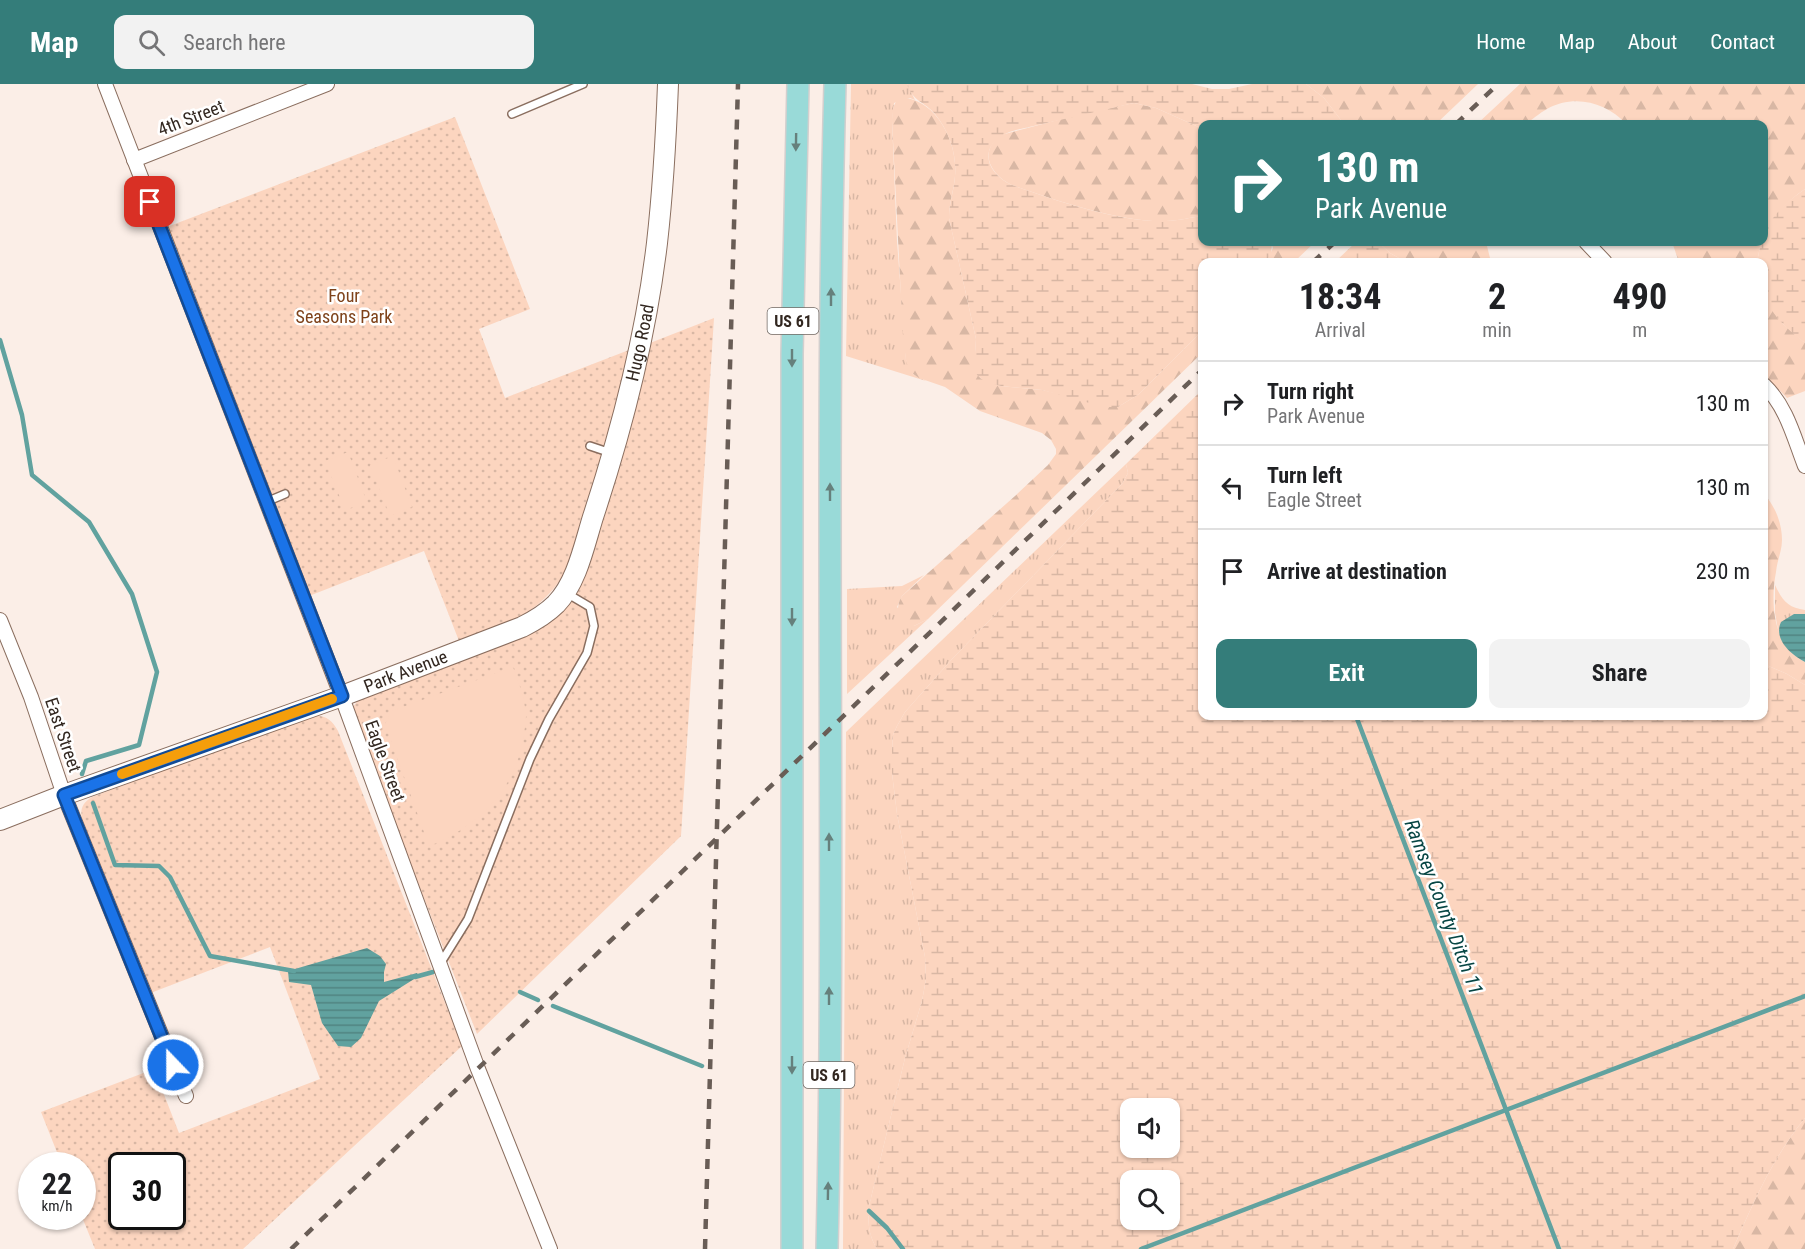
<!DOCTYPE html>
<html lang="en">
<head>
<meta charset="utf-8">
<style>
  :root { --surface:#fff; --page:#f2f2f2; --text:#202124; --muted:#757577; --line:#e0e0e0; --accent:#347d7a }
  body { margin:0; font-family:"Roboto Condensed",sans-serif; background:var(--page); color:var(--text); height:100vh; display:flex; flex-direction:column; font-size:22px; white-space:nowrap }
  * { box-sizing:border-box; margin:0 }
  p { font-size:20px; color:var(--muted) }
  .icon { flex:none; width:33px; height:33px; fill:none; stroke:currentColor; stroke-width:2; stroke-linecap:round; stroke-linejoin:round }
  .map { position:relative; flex:1; overflow:hidden }
  .side { position:absolute; left:1198px; top:174px; width:570px; height:462px; display:flex; flex-direction:column; background:var(--surface); border-radius:12px; box-shadow:0 2px 4px #0004 }
  .side>* { flex:none }
  .top-card { position:absolute; left:1198px; top:36px; width:570px; height:126px; border-radius:12px; box-shadow:0 2px 4px #0004; background:#347d7a; color:#fff; overflow:hidden }
  .buttons { position:absolute; left:1120px; top:1014px; display:grid; gap:12px }
  .buttons a { display:grid; place-items:center; width:60px; height:60px; border-radius:12px; background:var(--surface); box-shadow:0 2px 4px #0004; font-size:30px }
  .speed { position:absolute; left:18px; top:1068px; display:flex; gap:12px; font-size:30px; font-weight:700; text-align:center }
  .speed>* { display:grid; place-content:center; width:78px; height:78px; border-radius:50%; background:var(--surface); box-shadow:0 2px 4px #0004; line-height:1 }
  .speed small { font-size:15px; font-weight:400 }
  .speed .limit { border:3px solid #111; border-radius:9px; background:#fff; color:#111 }
  .pin { position:absolute; display:grid; place-items:center; width:51px; height:51px; color:#fff; margin:-26px; border-radius:12px; box-shadow:0 3px 9px #0006 }
  .me { position:absolute; width:66px; margin:-33px; rotate:338deg; stroke-linejoin:round; filter:drop-shadow(0 0 4px #0008) }
  .turn { display:flex; align-items:center; gap:21px; height:126px; padding:0 18px; font-size:27px }
  .turn .icon { width:78px; height:78px; stroke-width:2.5 }
  .turn b { display:block; font-size:42px; line-height:51px }
  .eta { display:flex; justify-content:space-evenly; align-items:center; height:102px; text-align:center }
  .eta b { font-size:36px; font-weight:700; line-height:42px }
  .button { display:flex; gap:12px; margin-top:auto; padding:12px 18px }
  .button a { flex:1; height:69px; border-radius:12px; background:var(--accent); color:#fff; font-size:24px; font-weight:700; line-height:69px; text-align:center }
  .button a+a { background:var(--page); color:var(--text) }
  ul { padding:0; list-style:none }
  li { display:flex; align-items:center; gap:18px; height:84px; padding:0 18px; border-top:2px solid var(--line) }
  li div { flex:1 }
  li b { display:block; font-size:22px }
  li em { font-style:normal }
  header { display:flex; align-items:center; gap:36px; box-sizing:border-box; height:84px; padding:0 30px; background:var(--accent); color:#fff }
  header strong { font-size:28px }
  nav { display:flex; gap:33px; margin-inline-start:auto; font-size:21px }
  .search { width:420px; height:54px; background:var(--page); display:flex; align-items:center; gap:15px; box-sizing:border-box; padding:0 21px; border-radius:12px; color:var(--muted); font-size:22px }
  .map>svg:first-child { display:block }
  .grass { fill:url(#grass-tufts) }
  .forest { fill:url(#forest-firs) }
  .wetland { fill:url(#wetland-marsh); fill-rule:evenodd }
  .park { fill:url(#park-dots); fill-rule:evenodd }
  .pitch { fill:#fcd5bf }
  .water { fill:url(#water-rules) }
  .lines { fill:none; stroke-linecap:round; stroke-linejoin:round }
  .stream { stroke:#61a29f; stroke-width:4.5 }
  .lane-casing { stroke:#8a6e5f; stroke-width:10 }
  .street-casing { stroke:#8a6e5f; stroke-width:16 }
  .secondary-casing { stroke:#8a6e5f; stroke-width:22 }
  .primary-casing { stroke:#d2cfce; stroke-width:24 }
  .lane { stroke:#fff; stroke-width:7 }
  .street { stroke:#fff; stroke-width:14 }
  .secondary { stroke:#fff; stroke-width:20 }
  .primary { stroke:#99dad8; stroke-width:21 }
  .rail { stroke:#695d56; stroke-width:4.5; stroke-dasharray:10 10; stroke-linecap:butt }
  .oneway { fill:#66807c }
  .route-casing { stroke:#114b97; stroke-width:15 }
  .route { stroke:#1a73e8; stroke-width:10 }
  .slow { stroke:#f59e0b; stroke-width:10 }
  .labels { text-anchor:middle; stroke-width:5; stroke-linejoin:round; paint-order:stroke }
  .shield { fill:#fff; stroke:#706863; stroke-width:1.5 }
  .shield-label { font-size:16px; font-weight:bold; fill:#322720 }
  .street-label { font-size:18px; fill:#322720; stroke:#fff }
  .park-label { font-size:18px; fill:#7e421a; stroke:#fff }
  .water-label { font-size:20px; font-style:italic; fill:#074644; stroke:#fff }
</style>
</head>
<body>
<header>
<strong>Map</strong>
<div class="search"><svg class="icon" aria-label="search" viewBox="0 0 24 24"><circle cx="10" cy="10" r="6"/><path d="M15 15l6 6"/></svg>Search here</div>
<nav><a>Home</a><a>Map</a><a>About</a><a>Contact</a></nav>
</header>
<div class="map">
<svg width="1805" height="1165" viewBox="0 0 1805 1165">
  <defs>
    <pattern id="grass-tufts" width="24" height="20" patternUnits="userSpaceOnUse" patternTransform="scale(1.5)"><rect width="24" height="20" fill="#fcd5bf"/><path d="M3 7l-1-3M5 7V3M7 7l1-3M15 17l-1-3M17 17v-4M19 17l1-3" fill="none" stroke="#d8b7a4"/></pattern>
    <pattern id="forest-firs" width="22" height="20" patternUnits="userSpaceOnUse" patternTransform="scale(1.5)"><rect width="22" height="20" fill="#fcd5bf"/><path d="M5 1l3.5 6h-7zM16 11l3.5 6h-7z" fill="#d8b7a4"/></pattern>
    <pattern id="wetland-marsh" width="20" height="14" patternUnits="userSpaceOnUse" patternTransform="scale(1.5)"><rect width="20" height="14" fill="#fcd5bf"/><path d="M1 5h8M5 5V1M11 12h8M15 12V8" fill="none" stroke="#d8b7a4"/></pattern>
    <pattern id="park-dots" width="8" height="8" patternUnits="userSpaceOnUse" patternTransform="scale(1.5)"><rect width="8" height="8" fill="#fcd5bf"/><path d="M2 2h.1M6 6h.1" fill="none" stroke="#d8b7a4" stroke-width="1.8" stroke-linecap="round"/></pattern>
    <pattern id="water-rules" width="6" height="5" patternUnits="userSpaceOnUse" patternTransform="scale(1.5)"><rect width="6" height="5" fill="#61a29f"/><path d="M0 2.5h6" fill="none" stroke="#518481"/></pattern>
  </defs>
  <rect width="100%" height="100%" fill="#fbeee7"/>
  <g class="grass">
    <path d="M851 0H907L915 16 910 14 894 19 892 37 897 157 906 276 913 290 926 297 846 272Z"/>
    <path d="M1126 380 1128 389 1122 400 953 574 905 628 897 642 893 651 892 666V689L897 730 925 873 926 895 922 917 905 974 869 1122C868 1139 868 1150 877 1165H843L846 648Z"/>
    <path d="M924 491 902 512 897 523 914 542 928 535 847 610V505L902 502Z"/>
    <path d="M1775 501C1782 516 1788 524 1805 526V530H1794L1779 546V551L1775 529Z"/>
  </g>
  <g class="forest">
    <path d="M1306 0H1478L1436 40H1344L1324 14Z"/>
    <path d="M1520 0H1805V105C1788 116 1773 133 1764 151V40H1626C1606 18 1574 10 1547 25 1539 29 1531 38 1523 40 1514 43 1488 40 1477 40Z"/>
    <path d="M906 14C939 19 958 61 955 92 954 106 949 119 949 134L976 255 975 271 980 294 1001 302 1042 306 1118 323 1139 310 1203 246V268L928 535 914 542C898 539 894 525 902 512L1015 412 1048 381 1056 370V365L1051 356 1042 349 980 327 945 303 919 294 909 287 906 276 903 253 892 37C893 25 892 15 906 14Z"/>
    <path d="M1134 19 1156 24 1203 45V132C1191 133 1178 137 1166 137 1123 139 1054 116 1012 101 990 91 978 67 1001 51L1077 31Z"/>
    <path d="M1271 158H1315L1294 178H1266L1273 164Z"/>
    <path d="M1378 158H1486L1491 178H1406L1390 169Z"/>
    <path d="M1672 158H1761L1757 178H1679Z"/>
    <path d="M1764 209 1783 240 1805 259V307L1787 314 1764 290Z"/>
    <path d="M1764 410C1775 422 1782 439 1782 456 1782 467 1777 477 1776 488 1770 519 1773 563 1805 578V601L1787 590 1764 580Z"/>
    <path d="M1805 1034V1165H1733C1753 1119 1773 1073 1805 1034Z"/>
  </g>
  <g class="wetland">
    <path d="M907 0H1192L1212 5H1229L1252 0H1306L1324 14 1344 40H1203V45L1156 24 1134 19 1016 46C980 55 980 86 1012 101 1054 116 1122 139 1166 137 1178 137 1191 133 1203 132V158H1272L1271 170 1266 178H1203V246L1139 310 1118 323H1104L1042 306 1001 302 984 297 977 291 974 283 976 255 949 134C949 119 954 107 955 92 957 70 949 47 935 30 924 17 913 18 907 0Z"/>
    <path d="M1805 105V259C1789 247 1767 228 1764 207 1763 198 1764 188 1764 178H1757L1761 158H1764C1764 136 1789 116 1805 105Z"/>
    <path d="M1356 158H1378L1390 169 1406 178H1335Z"/>
    <path d="M1203 305V632H1764V580L1787 590 1805 601V1034C1773 1073 1753 1119 1733 1165H877C868 1150 868 1139 869 1122L905 974 922 917 926 895 925 873 897 730 892 689V666L893 651 897 642 905 628 953 574 1122 400 1128 389 1126 380ZM1170 1024V1064H1131V1024ZM1170 1096V1136H1131V1096Z"/>
  </g>
  <g class="park">
    <path d="M455 33 530 225 479 245 505 314 629 266C620 309 609 352 597 394 585 436 577 483 545 514 522 537 489 546 459 557L424 467 309 512 167 143Z"/>
    <path d="M714 234 681 752 477 950 353 632V623L359 615 549 537 650 259Z"/>
    <path d="M315 631C328 633 332 636 338 647L462 962 243 1165H95L82 1133V1082L62 1081 41 1028 154 985 179 1049 320 995 270 863 148 910 84 742C80 729 79 721 92 713L303 634ZM122 1082H172V1132H122Z"/>
  </g>
  <g class="pitch">
    <path d="M348 368 367 418 345 426 325 377Z"/>
    <path d="M393 372 412 423 390 432 370 381Z"/>
    <path d="M513 583C519 599 525 615 526 632 526 640 524 648 523 655 514 708 477 743 429 762L385 640 392 627Z"/>
  </g>
  <g class="water">
    <path d="M1794 530H1805V578C1791 571 1773 555 1781 538Z"/>
    <path d="M367 864 380 872 386 880 384 888V898L417 889 419 892 379 917 361 954 351 963 338 962 322 939 311 901 289 898 288 887Z"/>
  </g>
  <g class="lines">
    <g class="stream">
      <path d="M0 256 22 331 32 391 89 438 132 510 157 588 139 661 86 677 82 690"/>
      <path d="M1356 632 1559 1165"/>
      <path d="M93 719 115 781 159 782 170 793 210 872 294 887"/>
      <path d="M415 893 433 888"/>
      <path d="M520 908 538 916"/>
      <path d="M553 922 702 982"/>
      <path d="M869 1127 887 1144 903 1165"/>
      <path d="M1141 1165 1805 912"/>
    </g>
    <g class="lane-casing">
      <g id="lane">
        <path d="M512 30 583 0"/>
        <path d="M590 362 611 369"/>
        <path d="M266 418 285 410"/>
        <path d="M440 880 468 835 530 675 549 635 587 569 594 542 590 523 568 510"/>
      </g>
    </g>
    <g class="street-casing">
      <g id="street">
        <path d="M105 0 343 616 478 985 550 1165"/>
        <path d="M134 76 327 0"/>
        <path d="M1586 158 1605 178"/>
        <path d="M1764 301C1787 323 1794 354 1805 382"/>
        <path d="M0 536 31 613 64 711 186 1012"/>
      </g>
    </g>
    <g class="secondary-casing">
      <g id="secondary">
        <path id="s1" d="M0 736 64 711 342 612 522 543C534 537 546 530 556 520 577 498 584 462 593 433 622 345 646 252 657 159 663 106 666 53 668 0"/>
      </g>
    </g>
    <g class="primary-casing">
      <g id="primary">
        <path d="M792 1165V270L798 0"/>
        <path d="M827 1165C836 777 824 388 835 0"/>
      </g>
    </g>
    <use href="#lane" class="lane"/>
    <use href="#street" class="street"/>
    <use href="#secondary" class="secondary"/>
    <use href="#primary" class="primary"/>
    <g class="rail">
      <path d="M1456 40 1498 0"/>
      <path d="M1313 178 1335 158"/>
      <path d="M291 1165 1203 285"/>
      <path d="M705 1165 738 0"/>
    </g>
  </g>
  <defs><path id="oneway-solid" d="M-6-.8H1V-3.2L6.5 0L1 3.2V.8H-6Z" transform="scale(1.5)"/></defs>
  <g class="oneway">
    <use href="#oneway-solid" transform="translate(796 58) rotate(91)"/>
    <use href="#oneway-solid" transform="translate(831 213) rotate(-90)"/>
    <use href="#oneway-solid" transform="translate(792 274) rotate(90)"/>
    <use href="#oneway-solid" transform="translate(830 408) rotate(-90)"/>
    <use href="#oneway-solid" transform="translate(792 533) rotate(90)"/>
    <use href="#oneway-solid" transform="translate(829 758) rotate(-90)"/>
    <use href="#oneway-solid" transform="translate(829 912) rotate(-90)"/>
    <use href="#oneway-solid" transform="translate(792 981) rotate(90)"/>
    <use href="#oneway-solid" transform="translate(828 1107) rotate(-89)"/>
  </g>
  <g class="lines">
    <g class="route-casing">
      <path id="route" d="M150 118 342 612 64 711 173 981"/>
    </g>
    <use href="#route" class="route"/>
    <path class="slow" d="M122 690 332 615"/>
  </g>
  <g class="labels">
    <g class="shield">
      <rect x="767.5" y="224" width="51" height="26" rx="4.5"/>
      <rect x="803.5" y="978" width="51" height="26" rx="4.5"/>
    </g>
    <g class="shield-label">
      <text x="793" y="243">US 61</text>
      <text x="829" y="997">US 61</text>
    </g>
    <g class="street-label">
      <text transform="translate(191 34) rotate(-21)" y="6">4th Street</text>
      <text dy="6" stroke="none"><textPath href="#s1" startOffset="874">Hugo Road</textPath></text>
      <text dy="6" stroke="none"><textPath href="#s1" startOffset="432">Park Avenue</textPath></text>
      <text transform="translate(63 651) rotate(71)" y="6">East Street</text>
      <text transform="translate(385 677) rotate(70)" y="6">Eagle Street</text>
    </g>
    <g class="park-label">
      <text x="344" y="218">Four<tspan x="344" dy="21">Seasons Park</tspan></text>
    </g>
    <g class="water-label">
      <text transform="translate(1444 823) rotate(69)" y="7">Ramsey County Ditch 11</text>
    </g>
  </g>
</svg>
<div class="buttons">
<a><svg class="icon" aria-label="sound" viewBox="0 0 24 24"><path d="M4 9h4l5-4v14l-5-4H4zM17 9q2 3 0 6"/></svg></a>
<a><svg class="icon" aria-label="search" viewBox="0 0 24 24"><circle cx="10" cy="10" r="6"/><path d="M15 15l6 6"/></svg></a>
</div>
<div class="speed"><div>22<small>km/h</small></div><div class="limit">30</div></div>
<div class="pin" style="left:150px;top:118px;background:#d93025"><svg class="icon" aria-label="arrive" viewBox="0 0 24 24"><path d="M6 21V4h12l-3 4 3 4H6"/></svg></div>
<svg class="me" style="left:173px;top:981px" viewBox="-20 -20 40 40"><circle r="17" fill="#1a73e8" stroke="#fff" stroke-width="3"/><path d="M0-11L8 9 0 5-8 9z" fill="#fff"/></svg>
<div class="top-card">
<div class="turn"><svg class="icon" aria-label="right" viewBox="0 0 24 24"><path d="M7 20v-9h11M14 6l5 5-5 5"/></svg><div><b>130 m</b>Park Avenue</div></div>
</div>
<section class="side">
<div class="eta">
<div><b>18:34</b><p>Arrival</p></div>
<div><b>2</b><p>min</p></div>
<div><b>490</b><p>m</p></div>
</div>
<ul>
<li><svg class="icon" aria-label="right" viewBox="0 0 24 24"><path d="M7 20v-9h11M14 6l5 5-5 5"/></svg><div><b>Turn right</b><p>Park Avenue</p></div><em>130 m</em></li>
<li><svg class="icon" aria-label="left" viewBox="0 0 24 24"><path d="M17 20v-9H6M10 6l-5 5 5 5"/></svg><div><b>Turn left</b><p>Eagle Street</p></div><em>130 m</em></li>
<li><svg class="icon" aria-label="arrive" viewBox="0 0 24 24"><path d="M6 21V4h12l-3 4 3 4H6"/></svg><div><b>Arrive at destination</b></div><em>230 m</em></li>
</ul>
<div class="button"><a>Exit</a><a>Share</a></div>
</section>
</div>
</body>
</html>
